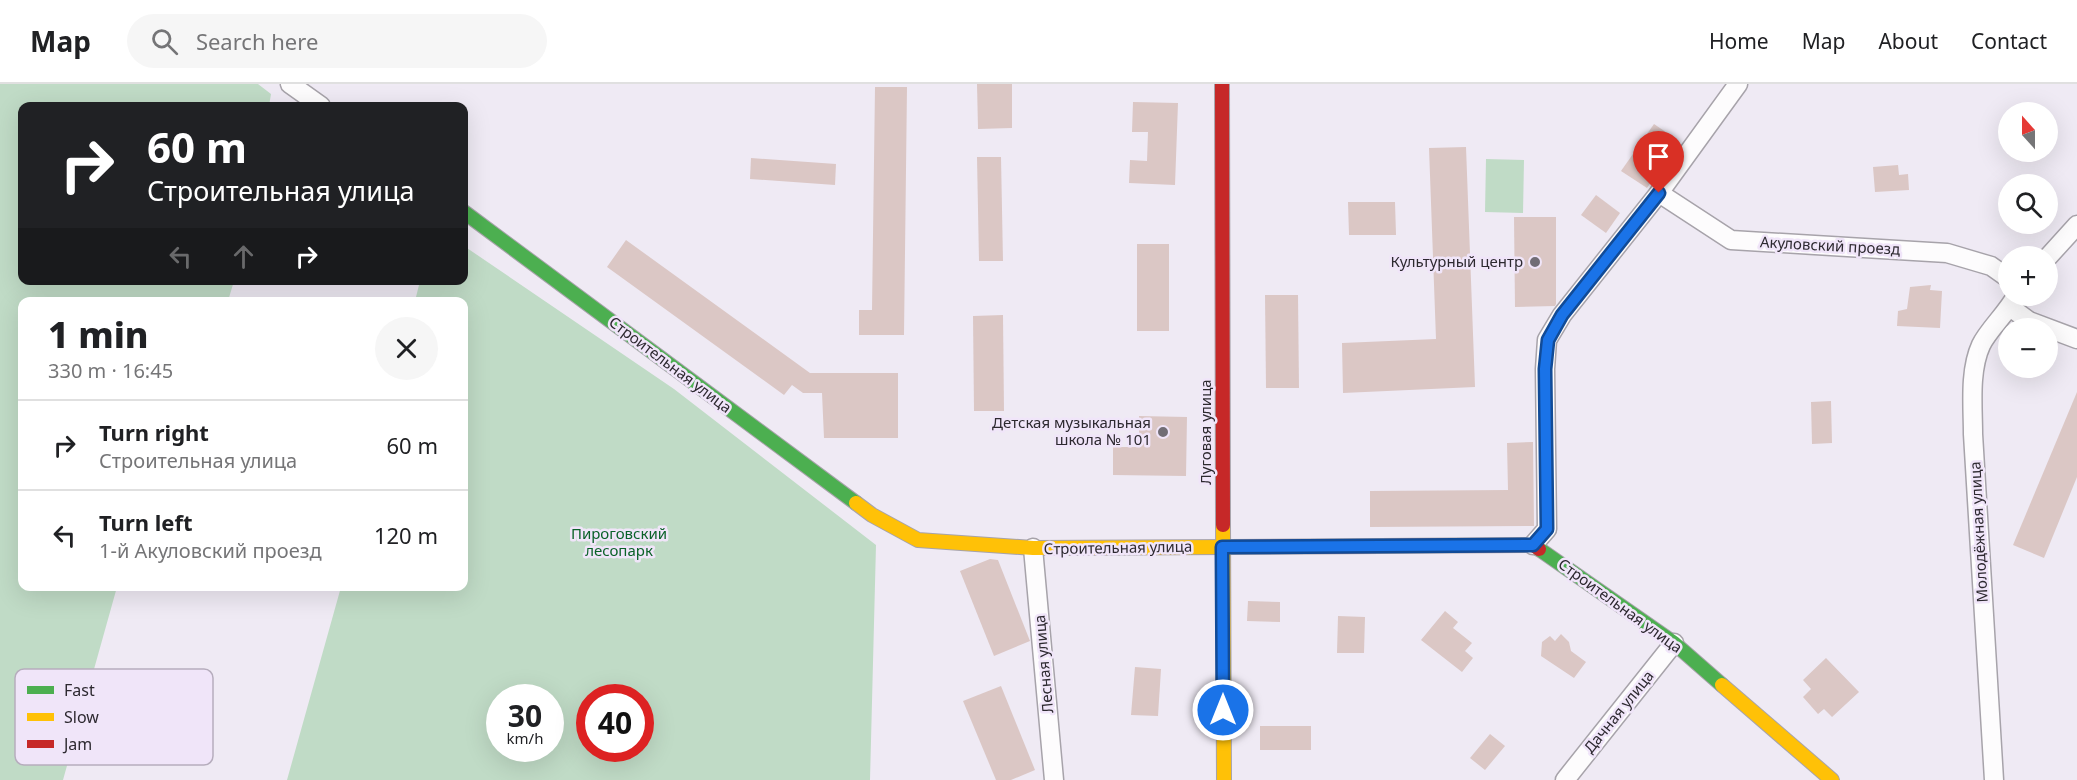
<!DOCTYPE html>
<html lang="en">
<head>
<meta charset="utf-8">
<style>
  :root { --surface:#fff; --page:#f6f6f6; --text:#202124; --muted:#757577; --line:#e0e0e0 }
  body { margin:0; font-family:"Noto Sans",sans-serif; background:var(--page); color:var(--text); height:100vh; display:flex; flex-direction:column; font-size:22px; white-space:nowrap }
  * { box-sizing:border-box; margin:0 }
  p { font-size:20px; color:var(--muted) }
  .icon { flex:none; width:33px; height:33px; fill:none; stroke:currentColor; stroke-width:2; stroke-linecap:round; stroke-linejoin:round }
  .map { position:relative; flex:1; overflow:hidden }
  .drawer { position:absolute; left:18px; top:213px; width:450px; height:294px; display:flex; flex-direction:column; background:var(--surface); border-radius:12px; box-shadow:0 6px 24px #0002 }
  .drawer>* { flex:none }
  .banner { position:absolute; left:18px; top:18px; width:450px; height:183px; border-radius:12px; box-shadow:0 6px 24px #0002; background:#202124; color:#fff; overflow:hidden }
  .needle { width:39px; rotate:339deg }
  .buttons { position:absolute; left:1998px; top:18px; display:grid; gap:12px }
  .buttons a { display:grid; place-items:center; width:60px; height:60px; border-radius:50%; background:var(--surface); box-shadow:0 6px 24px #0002; font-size:30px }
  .speed { position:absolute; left:486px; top:600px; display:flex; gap:12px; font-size:30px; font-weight:700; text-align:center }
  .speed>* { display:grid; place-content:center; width:78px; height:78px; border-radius:50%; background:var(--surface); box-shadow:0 6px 24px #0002; line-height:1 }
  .speed small { font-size:15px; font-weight:400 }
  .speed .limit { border:9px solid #d22; background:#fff; color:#111 }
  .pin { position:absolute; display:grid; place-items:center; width:51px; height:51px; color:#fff; margin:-62px -26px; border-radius:50% 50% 50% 0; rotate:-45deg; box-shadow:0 0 6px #0007 }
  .pin .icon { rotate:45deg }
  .me { position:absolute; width:66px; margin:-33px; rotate:0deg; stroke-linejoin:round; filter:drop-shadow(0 0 4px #0008) }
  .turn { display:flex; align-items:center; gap:21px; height:126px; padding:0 30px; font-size:27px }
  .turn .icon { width:78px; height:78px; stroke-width:2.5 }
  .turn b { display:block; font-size:42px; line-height:51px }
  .lanes { display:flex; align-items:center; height:57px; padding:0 30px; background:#0003; justify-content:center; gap:30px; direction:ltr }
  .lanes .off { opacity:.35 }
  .round { display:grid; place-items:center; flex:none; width:63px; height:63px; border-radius:32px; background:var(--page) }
  .headline { display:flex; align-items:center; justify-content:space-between; height:102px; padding:0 30px }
  h1 { font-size:36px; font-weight:800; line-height:45px }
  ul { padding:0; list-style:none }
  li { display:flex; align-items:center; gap:18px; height:90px; padding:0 30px; border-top:2px solid var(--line) }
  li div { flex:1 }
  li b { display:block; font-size:22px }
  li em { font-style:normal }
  header { display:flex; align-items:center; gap:36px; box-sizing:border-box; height:84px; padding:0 30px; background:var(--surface); border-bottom:2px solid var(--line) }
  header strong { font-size:28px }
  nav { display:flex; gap:33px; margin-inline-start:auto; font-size:21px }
  .search { width:420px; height:54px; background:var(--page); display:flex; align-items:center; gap:15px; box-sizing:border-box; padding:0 21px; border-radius:33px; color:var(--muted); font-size:22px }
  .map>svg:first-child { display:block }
  .green { fill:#c0dbc6; fill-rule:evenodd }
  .building { fill:#dbc7c5 }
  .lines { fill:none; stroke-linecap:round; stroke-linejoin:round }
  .street-casing { stroke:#a7a3aa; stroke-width:21 }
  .fast-casing { stroke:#a7a3aa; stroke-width:16 }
  .slow-casing { stroke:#a7a3aa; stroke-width:16 }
  .jam-casing { stroke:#a7a3aa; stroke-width:16 }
  .street { stroke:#fdfcfd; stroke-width:18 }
  .fast { stroke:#4caf50; stroke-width:14 }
  .slow { stroke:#ffc107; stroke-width:14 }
  .jam { stroke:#c62828; stroke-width:14 }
  .route-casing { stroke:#114b97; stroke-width:15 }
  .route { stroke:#1a73e8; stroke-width:10 }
  .poi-dot { fill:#716d75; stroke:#f0e5f9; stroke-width:2 }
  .labels { text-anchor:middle; stroke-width:5; stroke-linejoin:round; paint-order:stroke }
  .street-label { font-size:15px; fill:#2d2930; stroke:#f0e5f9 }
  .poi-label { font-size:15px; fill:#2d2930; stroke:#f0e5f9; text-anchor:end }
  .park-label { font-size:15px; fill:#0b6229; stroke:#f0e5f9 }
  .key { fill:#f0e5f9; stroke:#b6adbd; stroke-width:1.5 }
  .key-label { font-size:16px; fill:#2d2930 }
</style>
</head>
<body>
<header>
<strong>Map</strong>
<div class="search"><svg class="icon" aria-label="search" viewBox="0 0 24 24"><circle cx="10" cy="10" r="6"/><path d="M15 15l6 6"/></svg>Search here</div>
<nav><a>Home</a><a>Map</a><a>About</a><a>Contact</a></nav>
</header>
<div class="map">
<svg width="2077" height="696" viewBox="0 0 2077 696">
  <rect width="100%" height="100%" fill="#efeaf4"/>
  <g class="green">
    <path d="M0 0H258L271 10 269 22H22V196L234 197 228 217 22 218V502L117 503 63 696H0Z"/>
    <path d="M1486 75 1524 76 1523 129 1485 128Z"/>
    <path d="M464 162 674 305 876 461 870 696H287L341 503 464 502V218L415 217 420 197 464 196ZM500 614H550V664H500ZM590 614H640V664H590Z"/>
  </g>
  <g class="building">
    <path d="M977 0H1012V44L978 45Z"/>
    <path d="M875 3H907L904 251H859V226H872Z"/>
    <path d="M1133 18 1178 19 1175 101 1129 99 1130 76 1147 77 1148 48H1132Z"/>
    <path d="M1654 40 1679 57 1647 104 1621 87Z"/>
    <path d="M1466 63 1475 303 1343 309 1342 259 1436 255 1429 64Z"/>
    <path d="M977 73H1001L1003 177H979Z"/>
    <path d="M751 74 836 80 835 101 750 95Z"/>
    <path d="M1898 81 1899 91 1908 90 1909 106 1875 108 1873 83Z"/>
    <path d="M1596 111 1620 129 1606 149 1581 131Z"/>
    <path d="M1348 118H1395L1396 151H1349Z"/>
    <path d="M1514 133H1556V220L1555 222 1515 223Z"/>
    <path d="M626 156 810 289H898V354H824L822 309H803L792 301 784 311 607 183Z"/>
    <rect x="1137" y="160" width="32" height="87"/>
    <path d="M1931 201 1930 206 1942 207 1940 244 1897 242 1898 227 1907 225 1910 203Z"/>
    <path d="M1265 211H1298L1299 304H1266Z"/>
    <path d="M1003 231 1004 327H974L973 232Z"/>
    <path d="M2077 308V393L2044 474 2013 461Z"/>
    <path d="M1831 317 1832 359 1812 360 1811 318Z"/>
    <path d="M1139 332 1187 333 1186 392 1113 391V363H1139Z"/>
    <path d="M1533 358 1534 442 1370 443V407L1508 406 1507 359Z"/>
    <path d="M990 475 998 476 1030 557 994 572 960 487Z"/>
    <path d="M1248 517 1280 518V538L1247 537Z"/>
    <path d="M1445 527 1458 538 1453 544 1472 559 1465 567 1473 574 1462 588 1421 556Z"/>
    <path d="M1338 532 1365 533 1364 569H1337Z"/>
    <path d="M1561 550 1569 558 1571 567 1586 578 1574 594 1541 572 1542 558 1550 552 1555 557Z"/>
    <path d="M1826 574 1859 608 1832 633 1824 625 1818 630 1803 613 1811 605 1803 596Z"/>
    <path d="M1135 583 1161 585 1158 632 1131 631Z"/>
    <path d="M1001 602 1035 686 1011 696H996L963 617Z"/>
    <rect x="1260" y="642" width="51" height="24"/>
    <path d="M1490 650 1505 662 1485 686 1470 674Z"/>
  </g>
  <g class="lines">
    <g class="street-casing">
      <g id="street">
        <path d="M290 0 321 22"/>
        <path d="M1659 109 1731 156 1947 169 1991 182 2008 194"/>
        <path d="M2048 173 2077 141"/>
        <path d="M2010 223 2029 237 2077 255"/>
        <path d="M1533 461 1547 445 1545 285 1547 256 1562 231 1659 109 1738 0"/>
        <path d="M1033 464 1054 696"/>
        <path d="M1565 696 1674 559"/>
        <path d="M1994 696 1973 350C1973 323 1969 287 1981 261 1988 246 2007 229 2016 212"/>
      </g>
    </g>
    <g class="fast-casing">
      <g id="fast">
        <path d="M464 128 856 419"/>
        <path d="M1539 465 1674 559 1722 601"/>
      </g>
    </g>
    <g class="slow-casing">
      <g id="slow">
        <path d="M856 419 872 431 918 456 1033 464 1230 463"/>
        <path d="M1223 441 1224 696"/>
        <path d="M1722 601 1832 696"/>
      </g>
    </g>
    <g class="jam-casing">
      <g id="jam">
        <path d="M1222 0 1223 441"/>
        <path d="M1230 463 1533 461 1539 465"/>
      </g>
    </g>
    <use href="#street" class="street"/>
    <use href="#fast" class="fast"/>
    <use href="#slow" class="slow"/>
    <use href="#jam" class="jam"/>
  </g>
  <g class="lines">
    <g class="route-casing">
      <path id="route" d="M1223 626 1222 463 1533 461 1547 445 1545 285 1548 256 1562 231 1659 109"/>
    </g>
    <use href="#route" class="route"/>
  </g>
  <g class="poi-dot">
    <circle cx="1535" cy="178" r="6"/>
    <circle cx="1163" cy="348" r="6"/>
  </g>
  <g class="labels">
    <g class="street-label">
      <text transform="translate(1830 162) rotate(3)" y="5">Акуловский проезд</text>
      <text transform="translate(670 281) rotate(37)" y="5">Строительная улица</text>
      <text transform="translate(1206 348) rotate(-90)" y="5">Луговая улица</text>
      <text transform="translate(1979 448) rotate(-93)" y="5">Молодёжная улица</text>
      <text transform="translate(1118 464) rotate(-1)" y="5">Строительная улица</text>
      <text transform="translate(1620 522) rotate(36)" y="5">Строительная улица</text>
      <text transform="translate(1044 580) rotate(-95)" y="5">Лесная улица</text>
      <text transform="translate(1619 628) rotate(-51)" y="5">Дачная улица</text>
    </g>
    <g class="poi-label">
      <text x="1523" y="183">Культурный центр</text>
      <text x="1151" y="344">Детская музыкальная<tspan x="1151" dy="17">школа № 101</tspan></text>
    </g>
    <g class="park-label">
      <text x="619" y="455">Пироговский<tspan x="619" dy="17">лесопарк</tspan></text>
    </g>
  </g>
  <rect x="15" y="585" width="198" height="96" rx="9" class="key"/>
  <rect x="27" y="602" width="27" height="8" fill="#4caf50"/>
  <rect x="27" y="629" width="27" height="8" fill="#ffc107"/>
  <rect x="27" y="656" width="27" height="8" fill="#c62828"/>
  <g class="key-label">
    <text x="64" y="612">Fast</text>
    <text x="64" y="639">Slow</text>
    <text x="64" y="666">Jam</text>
  </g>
</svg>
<div class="buttons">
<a><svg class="needle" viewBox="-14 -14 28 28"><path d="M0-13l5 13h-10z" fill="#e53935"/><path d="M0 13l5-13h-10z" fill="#757577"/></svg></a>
<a><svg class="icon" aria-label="search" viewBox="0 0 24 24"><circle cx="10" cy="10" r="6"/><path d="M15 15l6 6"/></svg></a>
<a>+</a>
<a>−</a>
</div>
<div class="speed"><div>30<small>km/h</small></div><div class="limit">40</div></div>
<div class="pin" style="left:1659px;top:109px;background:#d93025"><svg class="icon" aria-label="arrive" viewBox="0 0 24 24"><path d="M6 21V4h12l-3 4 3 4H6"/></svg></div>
<svg class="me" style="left:1223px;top:626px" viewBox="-20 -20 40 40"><circle r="17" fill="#1a73e8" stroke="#fff" stroke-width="3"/><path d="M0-11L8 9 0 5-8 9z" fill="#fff"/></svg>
<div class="banner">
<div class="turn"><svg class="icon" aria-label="right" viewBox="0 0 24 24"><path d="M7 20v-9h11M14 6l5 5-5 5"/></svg><div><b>60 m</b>Строительная улица</div></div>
<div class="lanes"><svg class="icon off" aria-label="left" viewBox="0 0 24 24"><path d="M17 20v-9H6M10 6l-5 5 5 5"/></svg><svg class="icon off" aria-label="ahead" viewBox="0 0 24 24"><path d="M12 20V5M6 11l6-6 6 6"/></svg><svg class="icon" aria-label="right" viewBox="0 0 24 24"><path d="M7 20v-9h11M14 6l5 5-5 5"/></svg></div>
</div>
<section class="drawer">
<div class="headline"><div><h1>1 min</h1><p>330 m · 16:45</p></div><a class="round"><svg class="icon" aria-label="close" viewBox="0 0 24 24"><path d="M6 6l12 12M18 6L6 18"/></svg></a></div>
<ul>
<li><svg class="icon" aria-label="right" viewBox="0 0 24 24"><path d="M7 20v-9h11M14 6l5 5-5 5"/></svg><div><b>Turn right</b><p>Строительная улица</p></div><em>60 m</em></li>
<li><svg class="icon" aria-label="left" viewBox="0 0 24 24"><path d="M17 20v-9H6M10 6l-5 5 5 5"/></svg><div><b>Turn left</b><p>1-й Акуловский проезд</p></div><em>120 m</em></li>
</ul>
</section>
</div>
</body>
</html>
